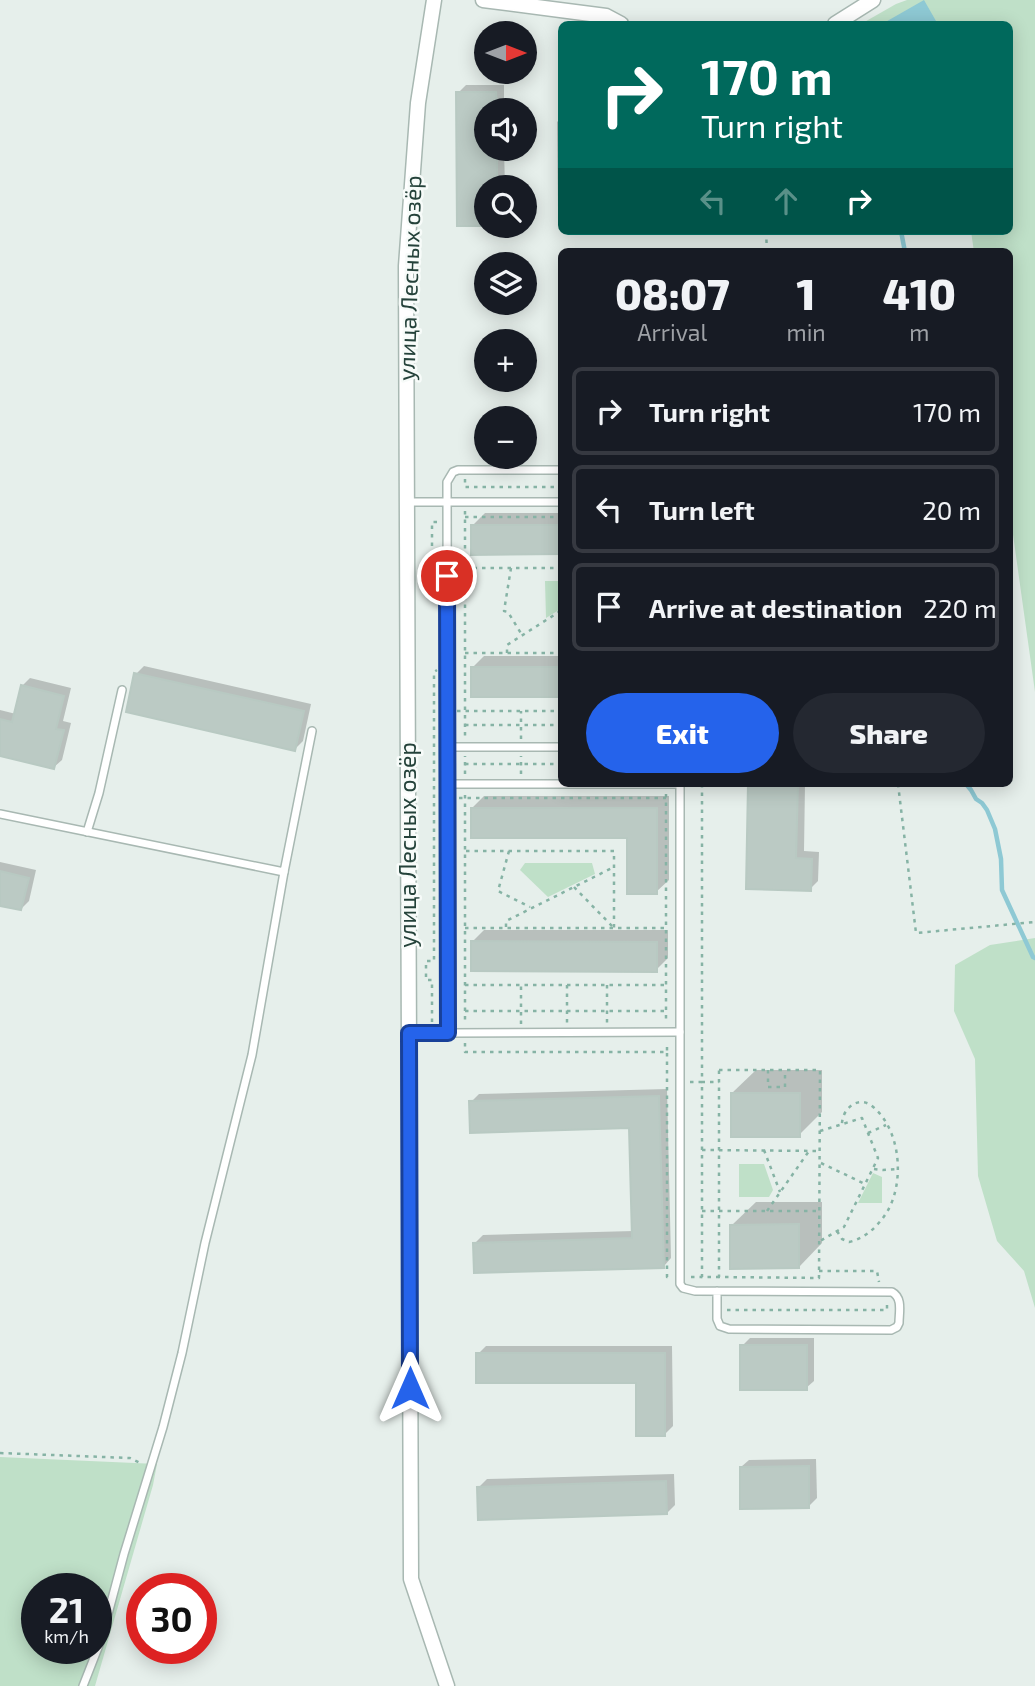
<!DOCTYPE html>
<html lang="en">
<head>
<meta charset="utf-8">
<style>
  :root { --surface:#171b24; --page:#242831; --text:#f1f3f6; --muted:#9ea1a6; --line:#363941; --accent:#2563eb }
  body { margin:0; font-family:"Exo 2",sans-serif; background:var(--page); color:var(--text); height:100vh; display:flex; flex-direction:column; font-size:26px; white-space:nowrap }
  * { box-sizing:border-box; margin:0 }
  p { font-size:23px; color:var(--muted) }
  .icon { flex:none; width:38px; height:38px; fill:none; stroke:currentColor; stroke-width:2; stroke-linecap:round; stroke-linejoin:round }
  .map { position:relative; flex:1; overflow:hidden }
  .panel { position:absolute; left:558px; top:248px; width:455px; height:539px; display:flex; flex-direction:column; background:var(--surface); border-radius:10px; box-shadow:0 4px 18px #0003 }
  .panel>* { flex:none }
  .banner { position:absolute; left:558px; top:21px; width:455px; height:214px; border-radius:10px; box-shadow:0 4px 18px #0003; background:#00695c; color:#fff; overflow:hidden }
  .needle { width:46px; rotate:90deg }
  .controls { position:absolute; left:474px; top:21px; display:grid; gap:14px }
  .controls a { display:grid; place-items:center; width:63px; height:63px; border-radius:50%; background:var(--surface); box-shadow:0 4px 18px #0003; font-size:35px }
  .speed { position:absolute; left:21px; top:1573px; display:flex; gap:14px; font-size:35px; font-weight:700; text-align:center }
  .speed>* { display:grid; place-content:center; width:91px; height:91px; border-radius:50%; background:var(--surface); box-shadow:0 4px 18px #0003; line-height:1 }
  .speed small { font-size:18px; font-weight:400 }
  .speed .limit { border:10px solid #d22; background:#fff; color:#111 }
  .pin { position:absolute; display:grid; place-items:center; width:60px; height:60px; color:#fff; margin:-30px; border:4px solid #fff; border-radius:50%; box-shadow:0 2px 7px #0007 }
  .me { position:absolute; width:77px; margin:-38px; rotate:0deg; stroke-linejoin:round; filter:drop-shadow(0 0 5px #0008) }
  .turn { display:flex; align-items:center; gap:24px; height:147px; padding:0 28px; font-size:32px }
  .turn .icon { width:91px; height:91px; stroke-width:2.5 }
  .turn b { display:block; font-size:49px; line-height:60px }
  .lanes { display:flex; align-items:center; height:66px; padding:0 28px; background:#0003; justify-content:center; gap:35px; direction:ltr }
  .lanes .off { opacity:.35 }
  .eta { display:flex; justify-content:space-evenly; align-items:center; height:119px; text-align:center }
  .eta b { font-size:42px; font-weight:800; line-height:49px }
  .action { display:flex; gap:14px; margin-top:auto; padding:14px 28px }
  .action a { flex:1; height:80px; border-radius:42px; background:var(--accent); color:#fff; font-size:28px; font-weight:800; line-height:80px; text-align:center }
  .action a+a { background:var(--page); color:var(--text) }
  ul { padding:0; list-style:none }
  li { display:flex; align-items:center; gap:21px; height:88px; margin:0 14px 10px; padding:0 14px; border:4px solid var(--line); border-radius:10px }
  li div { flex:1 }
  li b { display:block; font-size:26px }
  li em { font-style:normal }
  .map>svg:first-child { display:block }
  .green { fill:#bfe0c8; fill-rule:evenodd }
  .water { fill:#8ec9d4 }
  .shadow { fill:#0003 }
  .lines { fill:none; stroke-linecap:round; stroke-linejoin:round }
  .stream { stroke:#8ec9d4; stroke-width:4.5 }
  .building { fill:#bbcac4; stroke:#b8c9c2; stroke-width:2 }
  .lane-casing { stroke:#a8b8b2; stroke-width:10 }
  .street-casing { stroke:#a8b8b2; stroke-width:17 }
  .path { stroke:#86b3a5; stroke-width:2.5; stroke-dasharray:3.5 5; stroke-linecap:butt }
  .lane { stroke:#fff; stroke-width:7 }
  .street { stroke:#fff; stroke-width:14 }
  .route-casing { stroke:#184099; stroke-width:18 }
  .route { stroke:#2563eb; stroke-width:12 }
  .labels { text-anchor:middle; stroke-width:5; stroke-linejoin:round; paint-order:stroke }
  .street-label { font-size:23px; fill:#24423a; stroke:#f7fbf9 }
</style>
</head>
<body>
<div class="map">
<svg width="1035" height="1686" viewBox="0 0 1035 1686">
  <rect width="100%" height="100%" fill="#e6efeb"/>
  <g class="green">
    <path d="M907 0H1035V692L1010 513V252H974L971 231H1010V24H861L896 4Z"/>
    <path d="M545 581H562V608L546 618Z"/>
    <path d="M525 863H592L595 874 548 897 520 870Z"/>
    <path d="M1035 938V1308L1024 1271 997 1241 978 1176 975 1059 954 1011 955 965 990 945Z"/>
    <path d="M739 1164H764L773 1190 769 1197H739Z"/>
    <path d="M873 1173 882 1177V1203H858Z"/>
    <path d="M0 1457 157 1464 153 1485 95 1686H0ZM37 1589H96V1648H37Z"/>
  </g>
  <path class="water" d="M924 0 936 21 944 24H882Z"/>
  <g class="shadow">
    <path d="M466 85H504V110H486V149H504L505 187H486V224L459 225 458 93Z"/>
    <path d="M562 117V209H558L557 122Z"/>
    <path d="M485 513H562V553L473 525Z"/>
    <path d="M484 656H562V695L472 668Z"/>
    <path d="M144 666 311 704 303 741 295 749 136 674Z"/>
    <path d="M30 678 71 688 63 721 71 723 62 760 54 767 0 755V710L16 714 22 686Z"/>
    <path d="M750 784H805L804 851 819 852 818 881 810 889Z"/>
    <path d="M484 796H669V880L656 892 629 836 472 808Z"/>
    <path d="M0 862 36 870 29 901 21 909 0 904Z"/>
    <path d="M484 930H668V958L656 970 472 942Z"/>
    <path d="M756 1070H822V1112L799 1135 732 1093Z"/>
    <path d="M667 1089 671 1258 664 1266 475 1243 483 1235 634 1231 630 1126 471 1102 479 1094Z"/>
    <path d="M756 1202H822V1243L799 1267 732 1225Z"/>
    <path d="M750 1338H814V1381L806 1388 742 1346Z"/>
    <path d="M486 1346H672L673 1426 665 1434 637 1381 478 1354Z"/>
    <path d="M816 1459 817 1498 809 1506 741 1467 749 1460Z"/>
    <path d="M674 1474 675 1505 667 1513 479 1487 487 1479Z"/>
  </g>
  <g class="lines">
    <g class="stream">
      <path d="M901 231 905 252"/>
      <path d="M966 784 971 790 976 799 982 803 987 810 995 829 1001 859 1002 890 1033 957 1035 958"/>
    </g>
  </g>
  <g class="building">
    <path d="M456 92H496L497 110H486V149H497V187H486V226H457Z"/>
    <path d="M471 525H562V554L471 555Z"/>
    <rect x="471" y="667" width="91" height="30"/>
    <path d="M134 673 304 711 295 751 126 712Z"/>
    <path d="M21 685 64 696 56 729 64 730 54 769 0 756V719L12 722Z"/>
    <path d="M748 784H798L796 858 812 859 811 891 746 889Z"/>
    <path d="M471 808H657V894H627V838H471Z"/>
    <path d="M0 871 29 878 21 910 0 906Z"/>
    <path d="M471 941 657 942V972L471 971Z"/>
    <rect x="731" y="1093" width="69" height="44"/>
    <path d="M659 1096 664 1268 474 1273 473 1243 632 1238 629 1128 470 1133 469 1101Z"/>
    <path d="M799 1224V1268L730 1269V1225Z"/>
    <rect x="740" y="1345" width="67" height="45"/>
    <path d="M476 1353H665V1436H636V1383H476Z"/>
    <path d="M809 1466V1508L740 1509V1467Z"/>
    <path d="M666 1481 667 1514 478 1520 477 1487Z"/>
  </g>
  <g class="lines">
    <g class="lane-casing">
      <g id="lane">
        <path d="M562 470H458L453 472 447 482 448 1033 680 1032"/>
        <path d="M407 502H562"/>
        <path d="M447 747H562"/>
        <path d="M447 784H680"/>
        <path d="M680 784V1284L683 1288 695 1291 892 1292C903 1298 899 1312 899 1323L897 1327 891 1330 729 1329 720 1326 717 1319V1291"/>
        <path d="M0 814 284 872 312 731"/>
        <path d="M87 832 99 793 122 690"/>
        <path d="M409 1033H448"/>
        <path d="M83 1686 101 1640 124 1554 163 1427 182 1353 205 1243 252 1055 284 872"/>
      </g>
    </g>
    <g class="street-casing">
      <g id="street">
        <path d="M434 0 418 103 406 266 411 1579 447 1686"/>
        <path d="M483 0 606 16 621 24"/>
        <path d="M835 24 873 0"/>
      </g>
    </g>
    <g class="path">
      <path d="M766 231 767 252"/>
      <path d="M465 479V487H562"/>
      <path d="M465 511V739"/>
      <path d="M465 517H562"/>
      <path d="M437 522H432V553L435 555 434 579 437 581"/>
      <path d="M465 568H562"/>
      <path d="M511 568 504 611 508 612 522 635"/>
      <path d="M465 653H562"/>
      <path d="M507 653V645L562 610"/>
      <path d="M457 711H562"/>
      <path d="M465 725H562"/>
      <path d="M521 739V711"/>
      <path d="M465 764H562"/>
      <path d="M465 774V756"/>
      <path d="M521 774V756"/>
      <path d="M702 784V1082H719"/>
      <path d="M898 784 916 933 1035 922"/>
      <path d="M666 794V1022"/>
      <path d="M465 795V1022"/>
      <path d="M459 798H666"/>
      <path d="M466 851H614V928"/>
      <path d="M509 851 498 891 530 907"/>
      <path d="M574 887 613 927"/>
      <path d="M506 927V921L614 867"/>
      <path d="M465 928H666"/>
      <path d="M465 985H666"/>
      <path d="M567 985V1024"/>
      <path d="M607 985V1024"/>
      <path d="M465 1011H666"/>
      <path d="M432 1022V980H426V961H434V672L437 670"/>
      <path d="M521 1024V985"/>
      <path d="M465 1043V1052H667V1043"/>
      <path d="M667 1053V1277H670"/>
      <path d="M719 1070H820L819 1278 719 1277Z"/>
      <path d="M768 1070V1087H785V1070"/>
      <path d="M690 1082H702V1277H719"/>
      <path d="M820 1131 862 1118 878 1158 844 1227 820 1241"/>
      <path d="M868 1133 886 1125"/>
      <path d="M702 1150 820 1151"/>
      <path d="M764 1150 780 1192"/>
      <path d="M821 1163 865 1184"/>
      <path d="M874 1169 883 1170 898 1169"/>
      <path d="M702 1211H820"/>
      <path d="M767 1211 809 1151"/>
      <path d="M837 1231 842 1239 849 1242C866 1238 878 1226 887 1212 905 1182 901 1129 872 1106 858 1095 842 1109 842 1124"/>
      <path d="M819 1271H877L879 1282"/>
      <path d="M691 1277H702"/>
      <path d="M727 1310H887V1302"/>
      <path d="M0 1453 130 1458 142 1464"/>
    </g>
    <use href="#lane" class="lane"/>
    <use href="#street" class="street"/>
  </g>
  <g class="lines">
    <g class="route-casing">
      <path id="route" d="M410 1388 409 1033H448L447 576"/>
    </g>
    <use href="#route" class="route"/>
  </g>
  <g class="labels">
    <g class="street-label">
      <text transform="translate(410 278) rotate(-88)" y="8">улица Лесных озёр</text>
      <text transform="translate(408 845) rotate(-90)" y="8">улица Лесных озёр</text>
    </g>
  </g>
</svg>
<div class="controls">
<a><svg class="needle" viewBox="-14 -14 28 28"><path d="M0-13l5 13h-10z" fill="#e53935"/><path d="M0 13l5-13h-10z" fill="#9ea1a6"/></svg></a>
<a><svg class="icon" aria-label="sound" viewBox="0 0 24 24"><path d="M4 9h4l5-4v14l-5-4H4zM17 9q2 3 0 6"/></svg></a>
<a><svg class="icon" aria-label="search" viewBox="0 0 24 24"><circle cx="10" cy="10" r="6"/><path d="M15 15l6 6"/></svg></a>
<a><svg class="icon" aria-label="layers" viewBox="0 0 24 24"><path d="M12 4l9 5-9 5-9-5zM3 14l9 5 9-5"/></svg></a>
<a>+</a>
<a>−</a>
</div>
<div class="speed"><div>21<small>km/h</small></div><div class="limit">30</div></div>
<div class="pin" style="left:447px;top:576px;background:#d93025"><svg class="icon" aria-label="arrive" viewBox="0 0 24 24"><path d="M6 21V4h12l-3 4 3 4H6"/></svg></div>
<svg class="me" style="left:410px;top:1388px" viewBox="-20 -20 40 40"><path d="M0-17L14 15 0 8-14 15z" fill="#2563eb" stroke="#fff" stroke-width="4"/></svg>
<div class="banner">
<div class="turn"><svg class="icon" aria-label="right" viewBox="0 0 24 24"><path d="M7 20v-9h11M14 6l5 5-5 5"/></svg><div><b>170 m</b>Turn right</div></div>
<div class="lanes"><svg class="icon off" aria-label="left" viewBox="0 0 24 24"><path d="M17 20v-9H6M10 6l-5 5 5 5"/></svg><svg class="icon off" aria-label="ahead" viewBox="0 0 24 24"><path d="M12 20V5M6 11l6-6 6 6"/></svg><svg class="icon" aria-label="right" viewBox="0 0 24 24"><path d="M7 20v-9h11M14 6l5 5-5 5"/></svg></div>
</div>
<section class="panel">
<div class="eta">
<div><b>08:07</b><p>Arrival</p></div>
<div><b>1</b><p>min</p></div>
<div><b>410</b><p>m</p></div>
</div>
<ul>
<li><svg class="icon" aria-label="right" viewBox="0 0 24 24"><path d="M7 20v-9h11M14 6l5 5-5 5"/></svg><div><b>Turn right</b></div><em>170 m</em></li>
<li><svg class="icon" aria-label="left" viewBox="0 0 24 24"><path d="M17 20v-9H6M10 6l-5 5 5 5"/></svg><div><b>Turn left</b></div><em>20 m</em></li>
<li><svg class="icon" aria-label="arrive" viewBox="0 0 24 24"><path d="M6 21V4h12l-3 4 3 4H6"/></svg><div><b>Arrive at destination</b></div><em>220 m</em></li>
</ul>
<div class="action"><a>Exit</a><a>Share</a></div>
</section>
</div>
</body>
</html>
